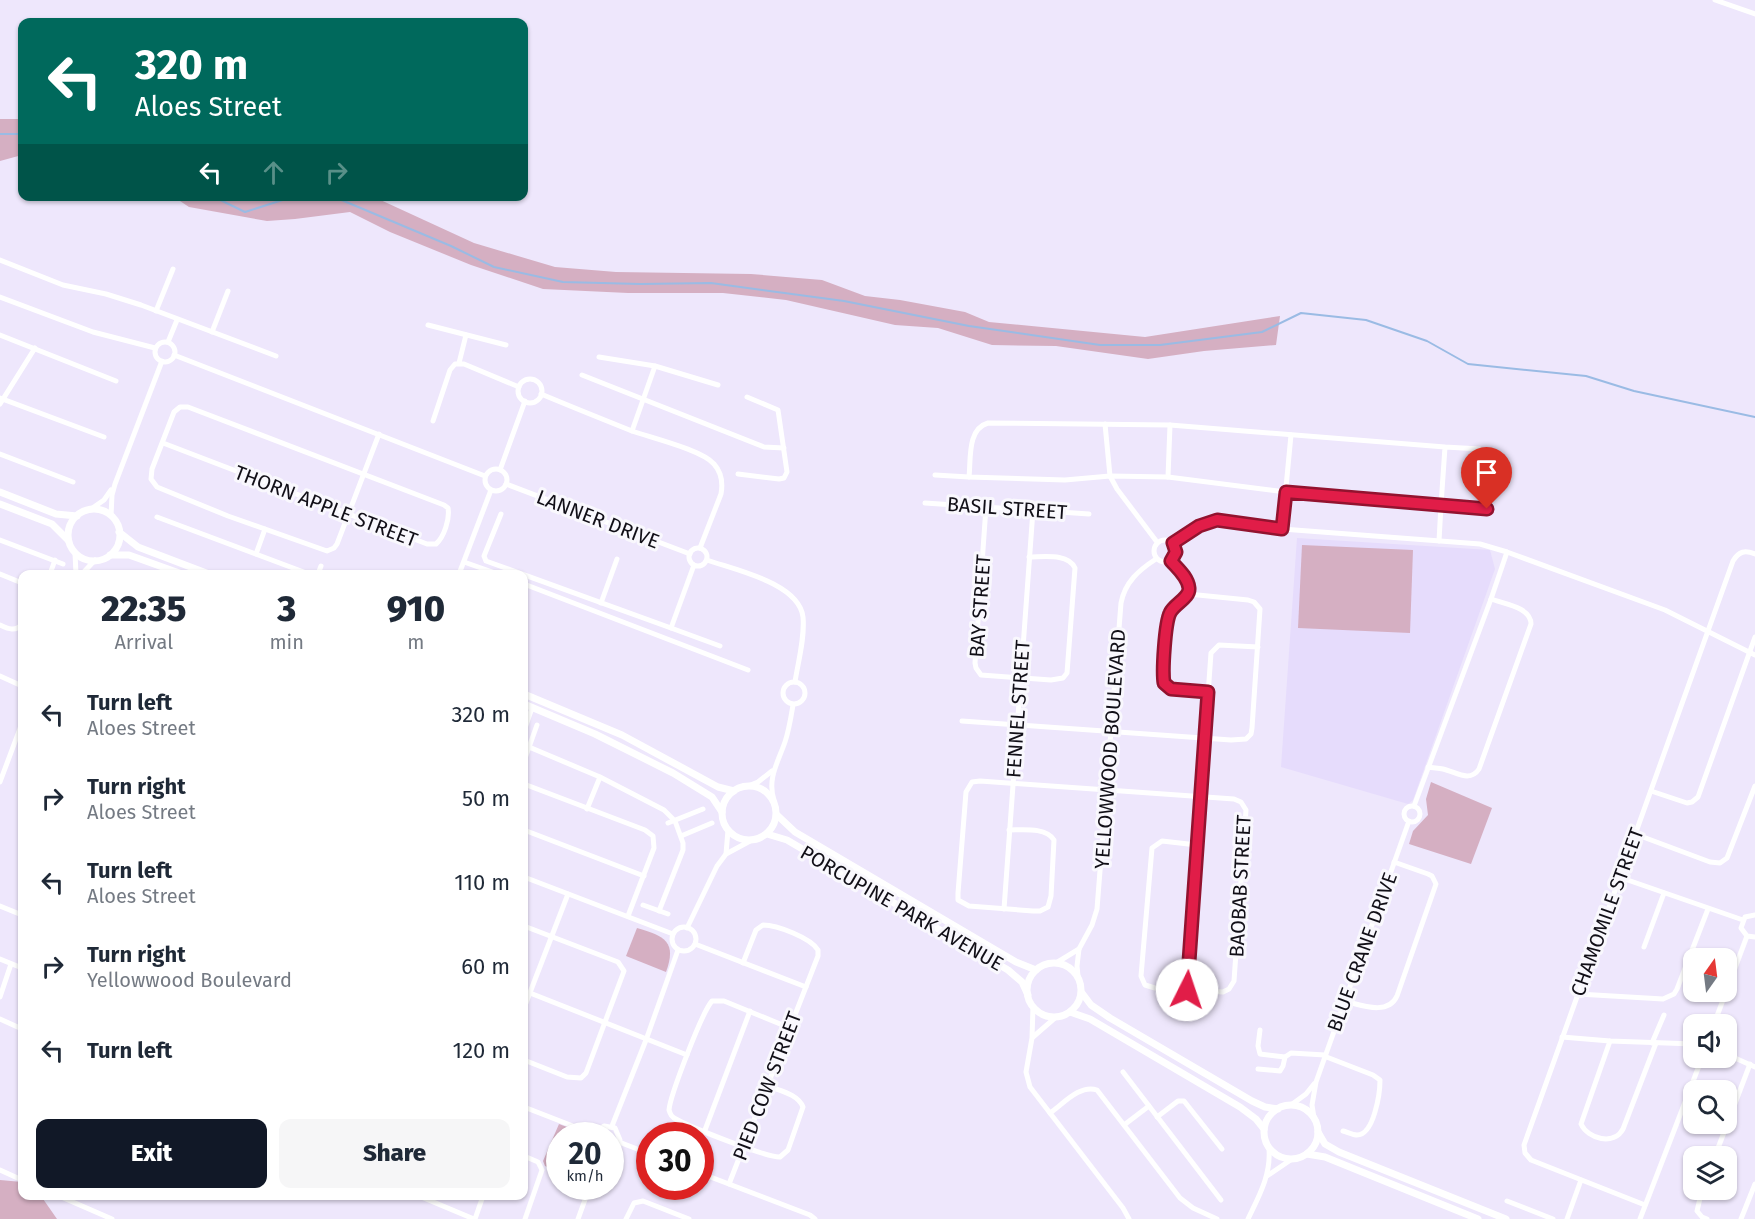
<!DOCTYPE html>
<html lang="en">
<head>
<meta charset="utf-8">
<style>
  :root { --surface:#fff; --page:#f6f6f7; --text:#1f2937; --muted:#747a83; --accent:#111827 }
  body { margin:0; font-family:"Fira Sans",sans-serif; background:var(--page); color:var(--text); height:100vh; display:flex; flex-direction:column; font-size:22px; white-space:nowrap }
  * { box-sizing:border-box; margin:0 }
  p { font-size:20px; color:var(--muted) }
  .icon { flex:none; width:33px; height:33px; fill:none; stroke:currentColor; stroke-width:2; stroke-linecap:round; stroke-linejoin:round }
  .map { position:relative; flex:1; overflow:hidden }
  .drawer { position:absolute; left:18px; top:570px; width:510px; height:630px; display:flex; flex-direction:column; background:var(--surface); border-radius:12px; box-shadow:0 2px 4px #0004 }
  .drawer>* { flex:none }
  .hud { position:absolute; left:18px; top:18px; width:510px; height:183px; border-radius:12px; box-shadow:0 2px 4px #0004; background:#00695c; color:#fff; overflow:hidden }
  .needle { width:39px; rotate:14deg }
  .tools { position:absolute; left:1683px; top:948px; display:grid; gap:12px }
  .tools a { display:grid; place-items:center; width:54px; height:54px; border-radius:12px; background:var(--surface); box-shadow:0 2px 4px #0004; font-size:30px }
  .speed { position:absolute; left:546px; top:1122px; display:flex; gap:12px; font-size:30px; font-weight:700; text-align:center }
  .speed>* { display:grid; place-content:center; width:78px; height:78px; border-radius:50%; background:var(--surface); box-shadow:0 2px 4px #0004; line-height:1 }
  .speed small { font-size:15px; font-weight:400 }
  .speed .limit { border:9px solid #d22; background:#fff; color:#111 }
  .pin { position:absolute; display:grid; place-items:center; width:51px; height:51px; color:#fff; margin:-62px -26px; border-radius:50% 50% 50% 0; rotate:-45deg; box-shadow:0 0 6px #0007 }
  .pin .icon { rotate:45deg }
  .me { position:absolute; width:66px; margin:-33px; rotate:4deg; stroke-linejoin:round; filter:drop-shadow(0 0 4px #0008) }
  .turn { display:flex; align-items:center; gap:21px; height:126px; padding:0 18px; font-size:27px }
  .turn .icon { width:78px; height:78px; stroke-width:2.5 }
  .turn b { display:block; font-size:42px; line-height:51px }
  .lanes { display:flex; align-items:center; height:57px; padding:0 18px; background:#0003; justify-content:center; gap:30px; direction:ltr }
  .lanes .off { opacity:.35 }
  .eta { display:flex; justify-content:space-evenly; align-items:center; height:102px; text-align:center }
  .eta b { font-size:36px; font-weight:800; line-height:42px }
  .cta { display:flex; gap:12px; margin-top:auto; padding:12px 18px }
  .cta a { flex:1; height:69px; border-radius:12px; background:var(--accent); color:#fff; font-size:24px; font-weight:800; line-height:69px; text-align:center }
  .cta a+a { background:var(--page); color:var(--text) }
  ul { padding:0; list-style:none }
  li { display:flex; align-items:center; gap:18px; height:84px; padding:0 18px }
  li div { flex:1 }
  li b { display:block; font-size:22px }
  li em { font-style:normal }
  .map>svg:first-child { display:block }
  .built { fill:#e6dcfc }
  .green { fill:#d5afc2 }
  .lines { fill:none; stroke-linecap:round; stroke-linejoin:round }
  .stream { stroke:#9abbe4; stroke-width:2 }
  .minor { stroke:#fff; stroke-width:5 }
  .tertiary { stroke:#fff; stroke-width:7 }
  .route-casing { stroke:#92132f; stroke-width:15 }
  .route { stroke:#e11d48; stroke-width:10 }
  .labels { text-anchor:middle; stroke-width:6; stroke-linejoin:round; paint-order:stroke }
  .street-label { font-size:20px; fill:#110f17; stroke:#f9f8fd }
</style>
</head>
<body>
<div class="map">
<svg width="1755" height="1219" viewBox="0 0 1755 1219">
  <rect width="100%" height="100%" fill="#eee7fc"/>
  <path class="built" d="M1297 538 1490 550 1495 569 1413 800 1408 804 1281 767Z"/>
  <g class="green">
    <path d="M0 119H22V155L0 161Z"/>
    <path d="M174 197H374L474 243 555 267 616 272 751 274 822 280 865 296 900 300 965 312 989 322 1145 337 1280 316 1276 345 1204 351 1148 359 1056 346 992 345 938 328 895 325 786 300 723 293H628L543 289 471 265 390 232 350 212 295 219 267 221 189 207Z"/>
    <path d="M1302 545 1413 550 1410 633 1298 628Z"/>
    <path d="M1431 782 1492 808 1471 864 1409 844 1413 831 1428 815 1426 799Z"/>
    <path d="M637 928C665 936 677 942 666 972L626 956Z"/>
    <path d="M559 1124 575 1130 583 1135 560 1136 559 1172 545 1166 543 1161Z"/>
    <path d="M0 1180 22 1182V1196H41L57 1219H0Z"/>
  </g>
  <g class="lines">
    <g class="stream">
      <path d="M0 134H22"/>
      <path d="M212 196 245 212 295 196"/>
      <path d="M332 196 451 246 494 267 563 282 640 284 711 283 844 301 969 326 1100 345H1160L1262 332 1301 313 1366 320 1427 341 1468 364 1586 376 1634 391 1755 417"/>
    </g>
    <g class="minor">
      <path d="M1715 0 1755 14"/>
      <path d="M0 260 63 285 106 294 141 305 276 356"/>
      <path d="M0 297 93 332 155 348"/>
      <path d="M156 311 173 269"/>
      <path d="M428 325 506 345"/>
      <path d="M212 332 228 291"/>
      <path d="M0 335 116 381"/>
      <circle cx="165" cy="352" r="10"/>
      <path d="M168 342 177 320"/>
      <path d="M174 355 485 476"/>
      <path d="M599 357 655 366 718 385"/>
      <path d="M459 363 466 335"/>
      <path d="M582 375 764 447 784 448"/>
      <circle cx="530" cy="391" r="12"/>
      <path d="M541 394C572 407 602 419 632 431 652 438 702 450 714 464 722 473 723 483 721 494L700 548"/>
      <path d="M0 398 104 437"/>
      <path d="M0 404 35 348"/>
      <path d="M433 421 450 370 455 364H464L519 387"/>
      <path d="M1105 424 1110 476 1117 489 1157 542"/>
      <path d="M632 431 655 366"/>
      <path d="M163 443 427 544H436C444 537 450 519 448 508L444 505 188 407H180L174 412 152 469 151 479 157 487 228 516 327 551 334 548 337 544 379 434"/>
      <path d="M1445 447 1170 425 988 423C967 429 971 459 969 477L1065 480 1110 476 1168 477 1286 492 1441 505 1445 447 1480 449"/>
      <path d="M0 454 73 482"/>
      <circle cx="496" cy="480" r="11"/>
      <path d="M500 470 525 401"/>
      <path d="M738 474 779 479 784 478 787 472 778 410 747 397"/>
      <path d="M935 475 969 477"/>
      <path d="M1168 477 1170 425"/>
      <path d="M506 484 690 554"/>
      <path d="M925 503 1089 514"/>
      <path d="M986 507 975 663 976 668 981 675 1051 680 1063 678 1067 673 1075 568C1068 553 1044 557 1029 557"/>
      <path d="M91 509 104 500 111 490"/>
      <path d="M501 514 484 556 486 561 671 628"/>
      <path d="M111 516 112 495 115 484 162 361"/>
      <path d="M157 517 309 574"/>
      <path d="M1282 529 1291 435"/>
      <circle cx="1165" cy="551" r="11"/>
      <path d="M0 540 63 564"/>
      <path d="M1439 541 1441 505 1487 509"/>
      <path d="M1173 543 1199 526 1217 521 1282 529 1480 544 1507 552 1665 610 1755 655"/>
      <circle cx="698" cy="557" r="9"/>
      <path d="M75 553 76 574"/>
      <path d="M256 554 265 529"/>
      <path d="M707 560C735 570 799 583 803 617 805 638 798 662 795 682"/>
      <path d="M1171 561C1178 568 1188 577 1189 588 1190 598 1174 604 1170 613 1164 625 1162 669 1164 683L1171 689 1208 692"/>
      <path d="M464 562 498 574"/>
      <path d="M694 565 671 628 720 646"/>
      <path d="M0 574 22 583"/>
      <path d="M50 574 55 560"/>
      <path d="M82 574 95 560"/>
      <path d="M318 574 321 566"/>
      <path d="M459 574 491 490"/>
      <path d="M524 584 748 670"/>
      <path d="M601 603 617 559"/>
      <path d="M0 625C8 629 16 632 22 624"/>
      <path d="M0 676 22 686"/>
      <circle cx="794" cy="693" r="11"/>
      <path d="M962 721 1231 740 1246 739 1251 734 1252 728 1260 609 1254 602 1248 600 1188 594"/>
      <path d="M524 731 532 708"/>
      <path d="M529 747 600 777 664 810 675 821 683 843V850L659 911"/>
      <path d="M524 761 537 725"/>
      <path d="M1428 767C1433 768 1438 768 1443 769 1456 772 1470 783 1479 769L1531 624C1531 607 1504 604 1491 599"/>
      <path d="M0 782 22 723"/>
      <path d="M524 784 645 830 653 836 654 848 628 916"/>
      <path d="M748 786 758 782 772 771"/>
      <path d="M1651 791 1687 803 1692 802 1698 797 1755 637"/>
      <path d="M774 800C767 779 778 762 785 742 789 730 791 717 793 705"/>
      <path d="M1414 806 1491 599 1507 552"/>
      <circle cx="1412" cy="814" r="8"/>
      <path d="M587 809 600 777"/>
      <path d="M668 823 703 809"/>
      <path d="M524 830 644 876"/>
      <path d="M1009 830C1023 830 1046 827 1054 840L1051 896 1048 907 1040 911H1033L969 906 958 900V893L966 792 972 782 980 781 1234 799 1241 802 1246 810 1234 981 1229 989 1223 992 1155 988 1145 985 1141 976 1152 848 1162 841 1197 845"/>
      <path d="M1635 834 1710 862 1720 863 1727 858 1755 786"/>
      <path d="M681 836 712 823"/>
      <path d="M726 854 728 830"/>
      <path d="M524 877 673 934"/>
      <path d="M1619 877 1743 920"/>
      <path d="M643 905 668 914"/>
      <path d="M0 906 22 915"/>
      <path d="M1004 909 1033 510"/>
      <path d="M1755 915 1745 917 1741 928 1747 936 1755 937"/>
      <path d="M524 926 618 962 624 971 586 1073 581 1078 567 1077 524 1060"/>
      <circle cx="684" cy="939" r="12"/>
      <path d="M687 928 717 866 726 854 752 840"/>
      <path d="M695 944 806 987"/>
      <path d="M1644 947 1664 893"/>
      <path d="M0 959 22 968"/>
      <path d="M1056 963 1079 949 1092 925 1097 909 1121 603C1125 582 1139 570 1156 559"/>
      <path d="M1078 976 1077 966 1079 949"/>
      <path d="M1187 990 1211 653 1219 645 1258 647"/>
      <path d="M530 993 687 1055"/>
      <path d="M1578 994 1663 999 1674 994 1677 989 1708 909"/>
      <path d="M0 997 11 964"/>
      <path d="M1344 1001C1361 1005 1388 1016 1397 996L1436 884 1432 876 1428 874 1394 862"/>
      <path d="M1033 1007 1032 1038 1026 1072 1030 1087 1123 1208 1129 1219"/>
      <path d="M524 1008 568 894"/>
      <path d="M0 1019 22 1029"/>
      <path d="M1714 1024 1747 936"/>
      <path d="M1260 1030 1258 1046 1260 1054 1285 1057"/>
      <path d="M1033 1037 1056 1017"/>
      <path d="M1562 1037 1610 1041 1694 1044"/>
      <path d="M1610 1041 1581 1124C1588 1139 1614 1146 1623 1129L1656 1043"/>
      <path d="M1652 1043 1664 1015"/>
      <path d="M1726 1054 1755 1067"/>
      <path d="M1324 1056 1373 1075 1380 1080C1380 1093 1374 1135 1357 1135 1353 1135 1347 1132 1343 1131"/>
      <path d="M1258 1069 1280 1071 1283 1066 1285 1057 1291 1053 1325 1055"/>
      <path d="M1123 1072 1221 1200"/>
      <path d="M768 1086C780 1091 798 1094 803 1107L788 1150 780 1157C768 1158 687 1126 674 1118 670 1115 671 1115 669 1110 670 1096 702 1012 712 1001H724L790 1028"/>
      <path d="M1291 1105 1306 1094 1314 1084"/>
      <path d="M524 1107 596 1135"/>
      <path d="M1050 1113C1063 1104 1080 1084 1097 1090L1180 1198 1193 1208 1217 1219"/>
      <path d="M1157 1117 1178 1101H1184L1222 1149"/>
      <path d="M1314 1118 1312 1105 1316 1082 1409 821"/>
      <path d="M1124 1125 1149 1106"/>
      <path d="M612 1126 646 1040 678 950"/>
      <path d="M705 1130 750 1011"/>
      <path d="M596 1136 598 1131 604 1126 615 1128 620 1140 616 1147 610 1149"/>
      <path d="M619 1142 650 1154"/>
      <path d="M524 1156 538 1162 542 1170 525 1219"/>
      <path d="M1715 1156 1750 1064"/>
      <path d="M0 1170 22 1180"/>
      <path d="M700 1173 810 1215 815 1219"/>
      <path d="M1267 1176 1292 1159"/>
      <path d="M729 1184 818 956V950C811 938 777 925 763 925L756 930 743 963"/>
      <path d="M1702 1190 1697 1211 1702 1217 1707 1219"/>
      <path d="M59 1196 112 1219"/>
      <path d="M419 1196 474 1219"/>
      <path d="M1507 1201 1553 1219"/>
      <path d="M1645 1205 1531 1160 1525 1153 1524 1145 1733 561C1739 551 1745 550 1755 554"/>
      <path d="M475 1219 483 1196"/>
      <path d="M578 1219 590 1186"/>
      <path d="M626 1219 634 1203 643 1201 689 1219"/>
      <path d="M1248 1219C1259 1196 1271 1175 1269 1149"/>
      <path d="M1567 1219 1581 1180"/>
      <path d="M1640 1219 1702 1058"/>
      <path d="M1741 1219 1755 1184"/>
    </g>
    <g class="tertiary">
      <path d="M0 492 56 514 77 516"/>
      <path d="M0 504 52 524 68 540"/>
      <circle cx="94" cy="535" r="26"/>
      <path d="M119 532 138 547 209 574"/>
      <path d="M110 555H129L182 574"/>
      <path d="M524 694 622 735 718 787 734 791"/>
      <path d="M524 704 595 734 673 773 712 797 722 812"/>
      <circle cx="749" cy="813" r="27"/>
      <path d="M777 815 795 832 1016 962 1036 970"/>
      <path d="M767 834 787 840 1008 970 1022 982 1028 995"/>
      <circle cx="1054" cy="990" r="27"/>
      <path d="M1082 993 1091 1005 1110 1018 1252 1101 1265 1107 1278 1109"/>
      <path d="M1070 1012 1090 1019 1240 1107 1256 1119 1264 1129"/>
      <circle cx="1291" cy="1132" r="27"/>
      <path d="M1318 1132 1325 1144 1339 1152 1506 1219"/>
      <path d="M1307 1154 1325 1157 1478 1219"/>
    </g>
  </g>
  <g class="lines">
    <g class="route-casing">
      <path id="route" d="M1187 990 1208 692 1171 689 1164 683C1162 671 1165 623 1170 613 1174 604 1190 598 1189 588 1188 577 1177 568 1171 561L1176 552 1173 543 1199 526 1217 520 1282 529 1286 492 1487 509"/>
    </g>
    <use href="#route" class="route"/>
  </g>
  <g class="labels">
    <g class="street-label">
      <text transform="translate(326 506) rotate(21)" y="7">THORN APPLE STREET</text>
      <text transform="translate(1007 508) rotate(4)" y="7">BASIL STREET</text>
      <text transform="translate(598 519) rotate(21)" y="7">LANNER DRIVE</text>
      <text transform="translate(980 606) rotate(-86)" y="7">BAY STREET</text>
      <text transform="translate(1018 709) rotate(-86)" y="7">FENNEL STREET</text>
      <text transform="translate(1110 749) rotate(-86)" y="7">YELLOWWOOD BOULEVARD</text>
      <text transform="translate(1240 886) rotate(-87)" y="7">BAOBAB STREET</text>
      <text transform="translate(902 908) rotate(30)" y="7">PORCUPINE PARK AVENUE</text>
      <text transform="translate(1607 912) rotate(-70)" y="7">CHAMOMILE STREET</text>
      <text transform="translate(1362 952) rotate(-70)" y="7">BLUE CRANE DRIVE</text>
      <text transform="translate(767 1086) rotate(-69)" y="7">PIED COW STREET</text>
    </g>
  </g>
</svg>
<div class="tools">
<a><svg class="needle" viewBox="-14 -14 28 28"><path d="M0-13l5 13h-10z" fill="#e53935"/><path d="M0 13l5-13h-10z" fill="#747a83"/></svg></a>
<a><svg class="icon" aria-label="sound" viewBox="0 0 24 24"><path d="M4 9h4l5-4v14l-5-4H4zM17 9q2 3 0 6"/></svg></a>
<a><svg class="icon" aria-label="search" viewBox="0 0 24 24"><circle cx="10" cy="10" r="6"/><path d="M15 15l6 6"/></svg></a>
<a><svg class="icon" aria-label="layers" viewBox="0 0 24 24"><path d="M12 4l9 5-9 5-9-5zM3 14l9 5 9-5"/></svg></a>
</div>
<div class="speed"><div>20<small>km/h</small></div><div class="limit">30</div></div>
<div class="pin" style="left:1487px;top:509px;background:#d93025"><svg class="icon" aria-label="arrive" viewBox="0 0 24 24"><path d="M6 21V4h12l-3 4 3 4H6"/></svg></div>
<svg class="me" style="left:1187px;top:990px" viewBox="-20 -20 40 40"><circle r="19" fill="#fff"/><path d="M0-13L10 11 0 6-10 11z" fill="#e11d48"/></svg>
<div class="hud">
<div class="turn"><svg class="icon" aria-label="left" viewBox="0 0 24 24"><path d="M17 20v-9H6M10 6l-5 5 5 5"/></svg><div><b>320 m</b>Aloes Street</div></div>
<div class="lanes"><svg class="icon" aria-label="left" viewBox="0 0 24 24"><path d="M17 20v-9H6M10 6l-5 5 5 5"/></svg><svg class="icon off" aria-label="ahead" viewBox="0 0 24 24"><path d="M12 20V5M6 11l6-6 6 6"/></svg><svg class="icon off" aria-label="right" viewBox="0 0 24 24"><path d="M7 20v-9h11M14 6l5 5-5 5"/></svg></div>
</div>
<section class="drawer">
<div class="eta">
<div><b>22:35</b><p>Arrival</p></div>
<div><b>3</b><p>min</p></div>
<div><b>910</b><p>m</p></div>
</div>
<ul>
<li><svg class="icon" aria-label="left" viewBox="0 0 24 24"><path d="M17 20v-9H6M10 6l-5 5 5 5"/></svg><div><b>Turn left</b><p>Aloes Street</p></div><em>320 m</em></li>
<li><svg class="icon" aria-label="right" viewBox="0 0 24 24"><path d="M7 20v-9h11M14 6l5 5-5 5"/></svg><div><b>Turn right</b><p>Aloes Street</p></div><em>50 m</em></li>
<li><svg class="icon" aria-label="left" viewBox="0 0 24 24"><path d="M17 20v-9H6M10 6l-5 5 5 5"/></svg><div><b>Turn left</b><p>Aloes Street</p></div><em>110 m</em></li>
<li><svg class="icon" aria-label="right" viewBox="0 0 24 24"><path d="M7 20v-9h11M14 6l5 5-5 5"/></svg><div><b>Turn right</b><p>Yellowwood Boulevard</p></div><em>60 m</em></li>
<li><svg class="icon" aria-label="left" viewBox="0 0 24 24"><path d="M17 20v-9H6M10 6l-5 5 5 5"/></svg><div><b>Turn left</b></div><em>120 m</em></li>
</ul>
<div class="cta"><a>Exit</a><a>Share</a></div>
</section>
</div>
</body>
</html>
